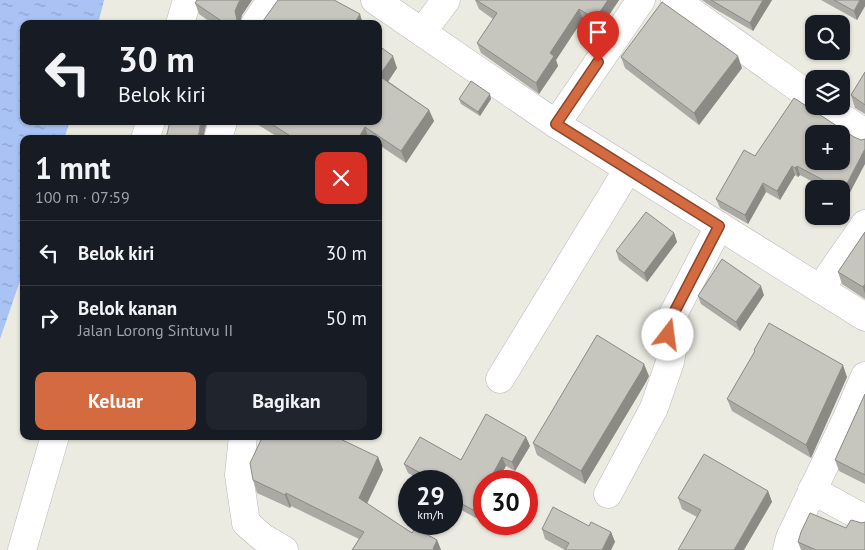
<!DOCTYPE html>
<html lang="id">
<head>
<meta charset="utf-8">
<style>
  :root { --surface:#171b24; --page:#20242c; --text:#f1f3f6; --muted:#9ea1a6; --line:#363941; --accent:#d36a40 }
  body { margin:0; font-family:"PT Sans",sans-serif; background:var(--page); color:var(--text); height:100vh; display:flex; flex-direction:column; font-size:19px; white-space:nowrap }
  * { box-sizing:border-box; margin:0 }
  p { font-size:16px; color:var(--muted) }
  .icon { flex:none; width:28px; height:28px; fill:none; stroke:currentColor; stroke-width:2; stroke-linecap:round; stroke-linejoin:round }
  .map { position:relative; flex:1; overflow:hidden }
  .panel { position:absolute; left:20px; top:135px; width:362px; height:305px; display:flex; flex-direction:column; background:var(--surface); border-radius:10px; box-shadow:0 1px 4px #0004 }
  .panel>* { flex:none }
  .hud { position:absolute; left:20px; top:20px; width:362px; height:105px; border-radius:10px; box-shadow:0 1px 4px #0004; background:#171b24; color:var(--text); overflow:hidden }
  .fabs { position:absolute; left:805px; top:15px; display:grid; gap:10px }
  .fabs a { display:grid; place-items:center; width:45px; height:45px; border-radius:10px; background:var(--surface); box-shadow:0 1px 4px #0004; font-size:25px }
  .speed { position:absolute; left:398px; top:470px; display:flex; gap:10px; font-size:25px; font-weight:700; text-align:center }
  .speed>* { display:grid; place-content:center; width:65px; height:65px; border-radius:50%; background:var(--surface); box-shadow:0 1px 4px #0004; line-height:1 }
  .speed small { font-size:12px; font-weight:400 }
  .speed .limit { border:8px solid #d22; background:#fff; color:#111 }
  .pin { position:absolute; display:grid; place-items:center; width:42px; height:42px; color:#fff; margin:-51px -21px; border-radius:50% 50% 50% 0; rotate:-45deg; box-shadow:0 0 5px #0007 }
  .pin .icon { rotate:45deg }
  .me { position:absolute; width:55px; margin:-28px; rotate:15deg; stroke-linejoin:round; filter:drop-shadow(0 0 4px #0008) }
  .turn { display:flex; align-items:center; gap:18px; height:105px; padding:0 15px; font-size:22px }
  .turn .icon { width:65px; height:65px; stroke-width:2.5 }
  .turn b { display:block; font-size:35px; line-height:42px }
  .round { display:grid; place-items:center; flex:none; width:52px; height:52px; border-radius:10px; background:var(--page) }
  .summary { display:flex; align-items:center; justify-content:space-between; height:85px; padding:0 15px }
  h1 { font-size:30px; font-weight:800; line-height:38px }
  .action { display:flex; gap:10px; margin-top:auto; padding:10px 15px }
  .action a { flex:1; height:58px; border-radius:10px; background:var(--accent); color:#fff; font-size:20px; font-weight:800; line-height:58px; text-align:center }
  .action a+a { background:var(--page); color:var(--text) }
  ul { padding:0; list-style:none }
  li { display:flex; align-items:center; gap:15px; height:65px; padding:0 15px; border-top:1px solid var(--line) }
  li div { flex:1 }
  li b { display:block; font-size:19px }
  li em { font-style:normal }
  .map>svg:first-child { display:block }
  .water { fill:url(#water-ripples) }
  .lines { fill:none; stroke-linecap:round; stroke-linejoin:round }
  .minor-casing { stroke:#b7b8bd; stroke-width:29 }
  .minor { stroke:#fff; stroke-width:28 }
  .wall { fill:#aaa9a3 }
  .shaded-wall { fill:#8b8a85 }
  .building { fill:#c6c5be; stroke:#8b8a85; fill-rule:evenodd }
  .route-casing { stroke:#89452a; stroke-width:12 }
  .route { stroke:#d36a40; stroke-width:9 }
</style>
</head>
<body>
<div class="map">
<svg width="865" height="550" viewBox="0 0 865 550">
  <defs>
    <pattern id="water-ripples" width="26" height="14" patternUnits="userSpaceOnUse" patternTransform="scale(1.25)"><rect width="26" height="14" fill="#a9c3f4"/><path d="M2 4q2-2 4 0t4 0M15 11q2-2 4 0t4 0" fill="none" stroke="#8da2c9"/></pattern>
  </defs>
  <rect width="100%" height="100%" fill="#ebebe2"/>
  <path class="water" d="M0 0H104L98 24H24V121H70L64 139H24V269L0 339Z"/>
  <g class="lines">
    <g class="minor-casing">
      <g id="minor">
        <path d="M375 0 556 124 865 317"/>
        <path d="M675 0 814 99"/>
        <path d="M180 24 187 0"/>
        <path d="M255 24 271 0"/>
        <path d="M422 32 446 0"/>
        <path d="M824 106 865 133"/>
        <path d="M556 124 641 0"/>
        <path d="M145 139 151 121"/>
        <path d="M218 139 223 121"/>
        <path d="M820 289 865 224"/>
        <path d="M500 379 628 169"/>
        <path d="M243 436 239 475 246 523 262 537 284 550"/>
        <path d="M812 490 865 519"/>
        <path d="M608 494 654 408 670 362 672 350 666 328 719 226"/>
        <path d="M22 550 55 436"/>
        <path d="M787 550 790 538 847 418 865 376"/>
      </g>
    </g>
    <use href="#minor" class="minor"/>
  </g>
  <g class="wall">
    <path d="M197 0H252L242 15 240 22 241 24H213L199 14 195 3Z"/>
    <path d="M475 0H619L599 30 583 19 556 60 558 66 539 94 481 53 477 43 493 19 479 9Z"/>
    <path d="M702 0H772L753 31 715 9Z"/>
    <path d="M821 0H865V6L857 20Z"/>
    <path d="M379 46 397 68 388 81 429 110 434 121 406 163 379 145V139H281L252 121H379Z"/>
    <path d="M621 57 742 68 699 125 625 68Z"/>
    <path d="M865 72V114L855 108 851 95Z"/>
    <path d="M459 99H491L480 116 461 104Z"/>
    <path d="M854 137 846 200 841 197V189H826L800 175 798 177 795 175 780 200 766 192 748 224 720 208 716 199 755 156Z"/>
    <path d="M865 232V299L842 284 838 272Z"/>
    <path d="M674 233 677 242 647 282 619 260 616 251Z"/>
    <path d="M764 295 740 331 701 304 698 296Z"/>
    <path d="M754 350 847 377 811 458 732 411 727 399 755 353Z"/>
    <path d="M649 376 646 382 585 484 537 455 533 443Z"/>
    <path d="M865 394V484L839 471 835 460Z"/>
    <path d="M526 437 530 446 515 471 506 466 497 481H484V505L476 518 452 505 451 503V481H422L408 473 404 464 461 460Z"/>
    <path d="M378 457 383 470 367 504 412 533 437 540 441 550H352L359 539 291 506 290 508 257 493 253 480Z"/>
    <path d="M768 491 772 502 697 517 682 509 678 498Z"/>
    <path d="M862 523 865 550H801L798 542Z"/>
    <path d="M589 526 611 532 615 542 565 550 545 539 542 529Z"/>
  </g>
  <g class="shaded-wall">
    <path d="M240 0H252L242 15 240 23 237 20 235 11 238 4Z"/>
    <path d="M608 0H619L599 30 595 19Z"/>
    <path d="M763 0H772L753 31 750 23Z"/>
    <path d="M860 0H865V6L857 20 854 11Z"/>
    <path d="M579 9 583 19 556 60 558 66 539 94 536 83 550 53Z"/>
    <path d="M360 14 363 24H354Z"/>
    <path d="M393 56 397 68 384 88 379 76Z"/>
    <path d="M738 56 742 68 699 125 694 113Z"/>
    <path d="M490 94 491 99 480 116 478 112Z"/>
    <path d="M429 110 434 121 406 163 401 151Z"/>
    <path d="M201 121H207L203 139H198Z"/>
    <path d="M365 127 369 139H358Z"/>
    <path d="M865 149V164L846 200 843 191Z"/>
    <path d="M792 166 795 175 780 200 777 191Z"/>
    <path d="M797 166 800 175 798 177 795 168Z"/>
    <path d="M763 183 766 192 748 224 745 215Z"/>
    <path d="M674 233 677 242 647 282 644 273Z"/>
    <path d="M865 284V294L863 287Z"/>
    <path d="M761 286 764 295 740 331 736 322Z"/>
    <path d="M644 364 649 376 646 382 585 484 581 471Z"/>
    <path d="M843 365 847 377 811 458 806 445Z"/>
    <path d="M526 437 530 446 515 471 512 462Z"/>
    <path d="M378 457 383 470 363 511 359 498Z"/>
    <path d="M502 457 506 466 497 481H489Z"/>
    <path d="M484 490V505L476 518 473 510Z"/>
    <path d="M768 491 772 502 744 550H734Z"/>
    <path d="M286 493 291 506 290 508 285 495Z"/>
    <path d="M611 532 615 542 611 550H602Z"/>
    <path d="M437 540 441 550H433V549Z"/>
  </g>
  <g class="building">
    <path d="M197 0H240L238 4 235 11 237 20 241 24H226L195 3Z"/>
    <path d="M278 0H334L360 14 354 24H260L263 21Z"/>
    <path d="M476 0H608L595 19 579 9 550 53 554 56 536 83 477 43 497 13Z"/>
    <path d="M711 0H763L750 23Z"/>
    <path d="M834 0H860L854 11Z"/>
    <path d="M662 2 738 56 694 113 621 57Z"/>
    <path d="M379 46 393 56 379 76 429 110 401 151 365 127 358 139H295L267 121H379Z"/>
    <path d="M865 72V105L851 95Z"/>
    <path d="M471 81 490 94 478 112 459 99Z"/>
    <path d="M794 98 854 137 861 140 865 139V149L843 191 841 190V189H840L797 166 795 168 792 166 777 191 763 183 745 215 716 199 744 150 755 156ZM814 134H841V161H814Z"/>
    <path d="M170 121H201L198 139H166Z"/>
    <path d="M646 212 674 233 644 273 616 251Z"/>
    <path d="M865 232V284L863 287 838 272Z"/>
    <path d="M722 259 761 286 736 322 698 296Z"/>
    <path d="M769 323 843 365 806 445 727 399 755 351 754 350Z"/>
    <path d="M597 335 644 364 642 370 581 471 533 443Z"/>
    <path d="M865 394V475L835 460Z"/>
    <path d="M486 414 526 437 512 462 502 457 489 481H484V490L473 510 451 498V481H435L404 464 420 437 461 460Z"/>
    <path d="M263 436H334L378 457 359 498 412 533 415 528 437 540 433 549 434 550H352L364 532 286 493 285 495 253 480 250 463Z"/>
    <path d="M704 454 768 491 734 550H678L701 510 678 498Z"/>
    <path d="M553 507 589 526 591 522 611 532 602 550H565L569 543 542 529Z"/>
    <path d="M810 513 846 528 851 520 862 523 865 522V550H816L798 542 801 532Z"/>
  </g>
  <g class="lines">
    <g class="route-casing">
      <path id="route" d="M598 62 556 124 719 226 666 328 668 335"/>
    </g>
    <use href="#route" class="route"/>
  </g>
</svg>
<div class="fabs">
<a><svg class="icon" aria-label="search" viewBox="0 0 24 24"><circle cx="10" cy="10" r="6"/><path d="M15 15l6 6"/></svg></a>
<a><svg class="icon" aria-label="layers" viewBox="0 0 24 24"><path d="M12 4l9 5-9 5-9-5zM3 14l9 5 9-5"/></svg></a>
<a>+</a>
<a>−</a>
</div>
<div class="speed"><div>29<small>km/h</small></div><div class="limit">30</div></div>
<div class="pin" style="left:598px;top:62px;background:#d93025"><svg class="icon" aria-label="arrive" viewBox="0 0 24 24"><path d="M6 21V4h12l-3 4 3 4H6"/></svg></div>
<svg class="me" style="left:668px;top:335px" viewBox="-20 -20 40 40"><circle r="19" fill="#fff"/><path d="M0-13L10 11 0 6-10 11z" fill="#d36a40"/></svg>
<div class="hud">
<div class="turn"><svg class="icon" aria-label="left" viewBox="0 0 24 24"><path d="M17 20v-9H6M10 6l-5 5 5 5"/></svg><div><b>30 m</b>Belok kiri</div></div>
</div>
<section class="panel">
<div class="summary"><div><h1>1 mnt</h1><p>100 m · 07:59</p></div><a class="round" style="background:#d93025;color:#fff"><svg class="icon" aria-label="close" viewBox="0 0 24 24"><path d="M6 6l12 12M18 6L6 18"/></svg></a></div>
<ul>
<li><svg class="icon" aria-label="left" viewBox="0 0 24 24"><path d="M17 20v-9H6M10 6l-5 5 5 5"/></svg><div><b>Belok kiri</b></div><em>30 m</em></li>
<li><svg class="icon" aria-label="right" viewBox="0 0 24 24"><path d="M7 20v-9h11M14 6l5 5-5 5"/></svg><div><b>Belok kanan</b><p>Jalan Lorong Sintuvu II</p></div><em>50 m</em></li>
</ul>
<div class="action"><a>Keluar</a><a>Bagikan</a></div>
</section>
</div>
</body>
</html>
